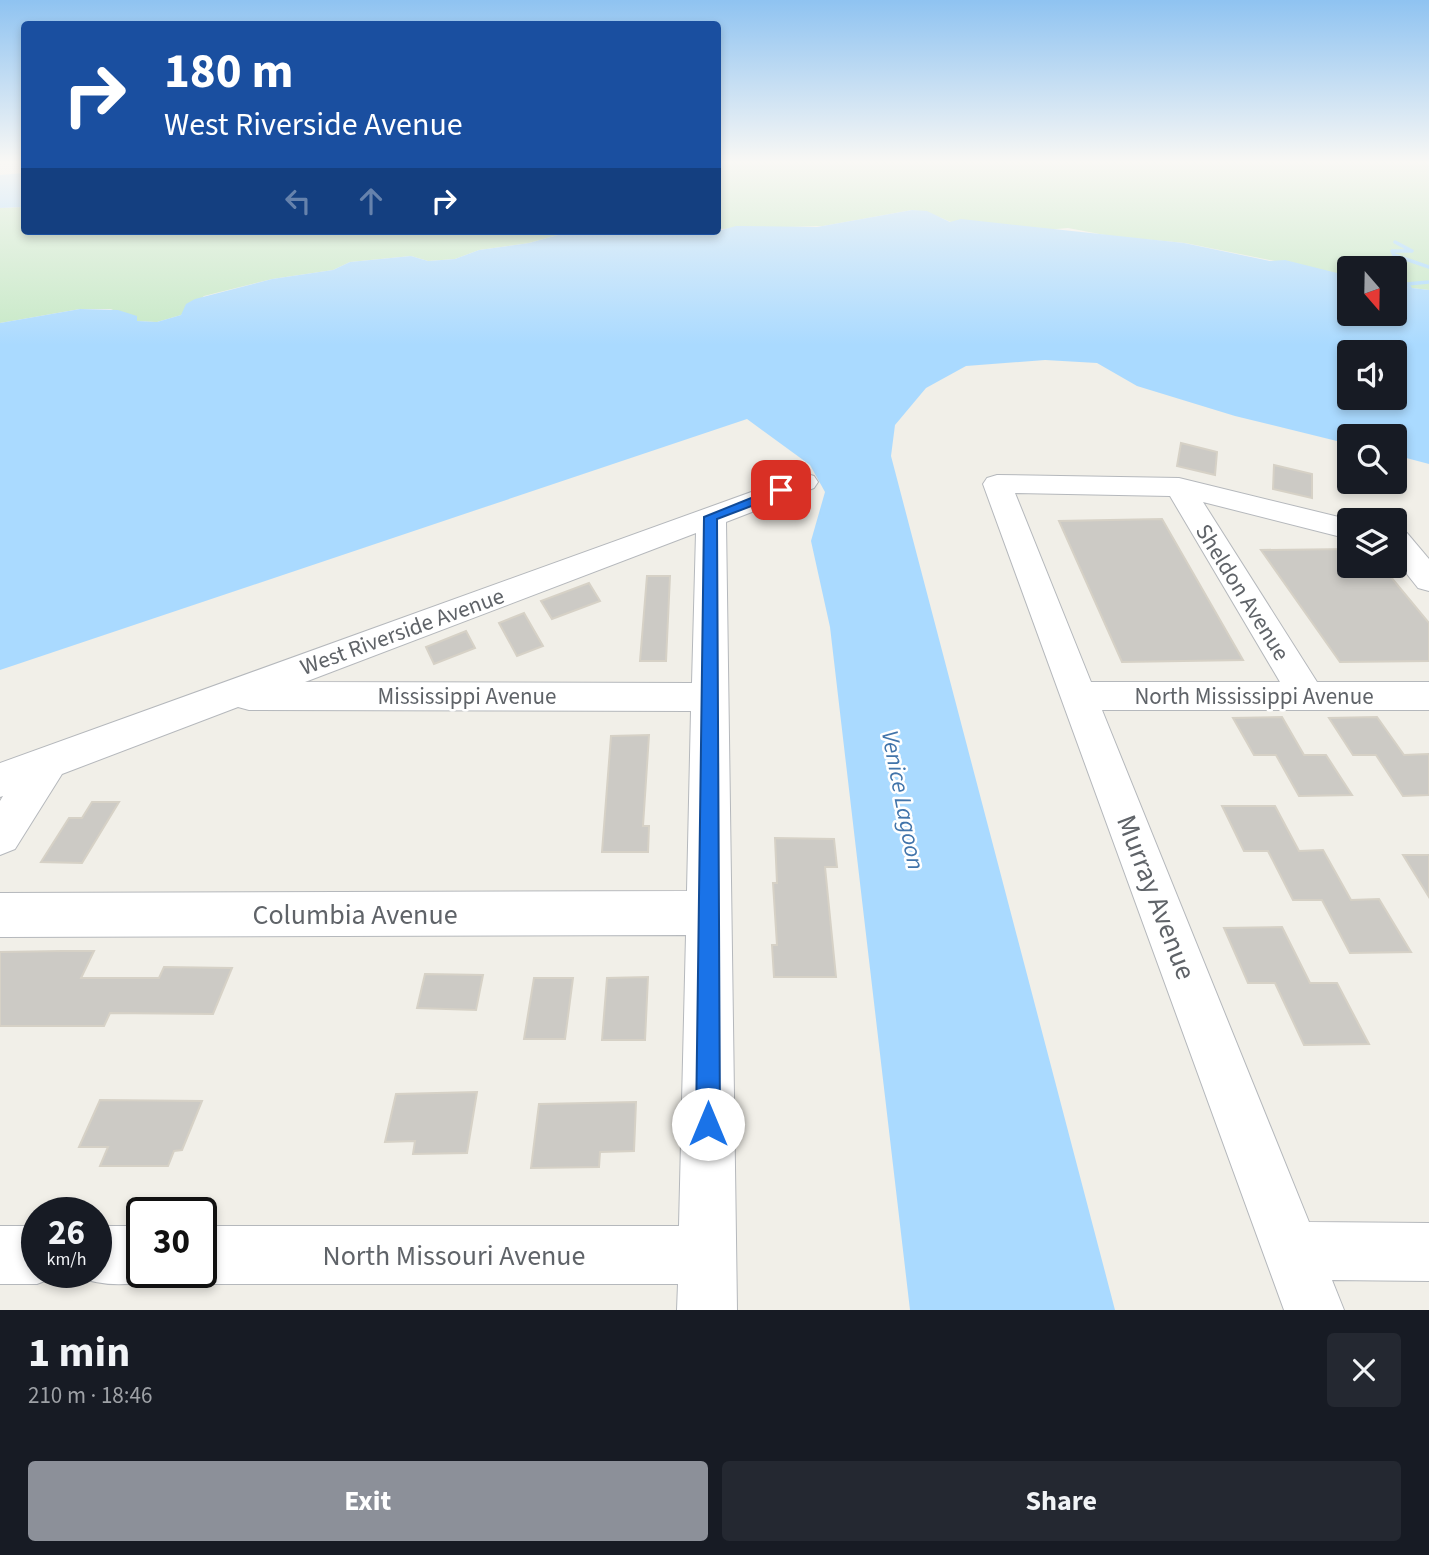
<!DOCTYPE html>
<html lang="en">
<head>
<meta charset="utf-8">
<style>
  :root { --surface:#171b24; --page:#242831; --text:#f1f3f6; --muted:#9ea1a6; --accent:#8c9099 }
  body { margin:0; font-family:"Source Sans 3",sans-serif; background:var(--page); color:var(--text); height:100vh; display:flex; flex-direction:column; font-size:26px; white-space:nowrap }
  * { box-sizing:border-box; margin:0 }
  p { font-size:23px; color:var(--muted) }
  .icon { flex:none; width:38px; height:38px; fill:none; stroke:currentColor; stroke-width:2; stroke-linecap:round; stroke-linejoin:round }
  .map { position:relative; height:1310px; overflow:hidden }
  .side { display:flex; flex-direction:column; background:var(--surface); flex:1 }
  .side>* { flex:none }
  .guide { position:absolute; left:21px; top:21px; width:700px; height:214px; border-radius:7px; box-shadow:0 4px 10px #0003; background:#1a4fa0; color:#fff; overflow:hidden }
  .needle { width:46px; rotate:160deg }
  .controls { position:absolute; left:1337px; top:256px; display:grid; gap:14px }
  .controls a { display:grid; place-items:center; width:70px; height:70px; border-radius:7px; background:var(--surface); box-shadow:0 4px 10px #0003; font-size:35px }
  .speed { position:absolute; left:21px; top:1197px; display:flex; gap:14px; font-size:35px; font-weight:700; text-align:center }
  .speed>* { display:grid; place-content:center; width:91px; height:91px; border-radius:50%; background:var(--surface); box-shadow:0 4px 10px #0003; line-height:1 }
  .speed small { font-size:18px; font-weight:400 }
  .speed .limit { border:4px solid #111; border-radius:10px; background:#fff; color:#111 }
  .pin { position:absolute; display:grid; place-items:center; width:60px; height:60px; color:#fff; margin:-30px; border-radius:14px; box-shadow:0 4px 10px #0006 }
  .me { position:absolute; width:77px; margin:-38px; rotate:0deg; stroke-linejoin:round; filter:drop-shadow(0 0 5px #0008) }
  .turn { display:flex; align-items:center; gap:24px; height:147px; padding:0 28px; font-size:32px }
  .turn .icon { width:91px; height:91px; stroke-width:2.5 }
  .turn b { display:block; font-size:49px; line-height:60px }
  .lanes { display:flex; align-items:center; height:66px; padding:0 28px; background:#0003; justify-content:center; gap:35px; direction:ltr }
  .lanes .off { opacity:.35 }
  .round { display:grid; place-items:center; flex:none; width:74px; height:74px; border-radius:7px; background:var(--page) }
  .overview { display:flex; align-items:center; justify-content:space-between; height:119px; padding:0 28px }
  h1 { font-size:42px; font-weight:700; line-height:52px }
  .primary-button { display:flex; gap:14px; margin-top:auto; padding:14px 28px }
  .primary-button a { flex:1; height:80px; border-radius:7px; background:var(--accent); color:#fff; font-size:28px; font-weight:700; line-height:80px; text-align:center }
  .primary-button a+a { background:var(--page); color:var(--text) }
  .map>svg:first-child { display:block }
  .green { fill:#c5e8c5 }
  .water { fill:#aadaff; fill-rule:evenodd }
  .lines { fill:none; stroke-linecap:round; stroke-linejoin:round }
  .stream { stroke:#aadaff; stroke-width:3.5 }
  .building { fill:#cccac5; stroke:#d6d1c6; stroke-width:2 }
  .minor-casing { stroke:#b5b8bc; stroke-width:2 }
  .minor { fill:#fff; fill-rule:evenodd }
  .route { fill:#1a73e8; stroke:#114b97; stroke-width:2 }
  .labels { text-anchor:middle; stroke-width:5; stroke-linejoin:round; paint-order:stroke }
  .street-label { font-size:23px; fill:#5f6368; stroke:#fff }
  .water-label { font-size:24px; font-style:italic; fill:#4174aa; stroke:#fff }
  .near-street-label { font-size:28px; fill:#5f6368; stroke:#fff }
</style>
</head>
<body>
<div class="map">
<svg width="1429" height="1310" viewBox="0 0 1429 1310">
  <rect width="100%" height="100%" fill="#f1efe8"/>
  <g class="green">
    <path d="M718 161H1429V290L1395 286V268H1349V276L1185 243 1110 236 1068 228 1045 230 951 222 927 212 912 210 823 226 718 229Z"/>
    <path d="M24 207V231H682L612 235 565 233 529 243 479 250 455 259 428 261 411 256 350 262 333 270 272 279 204 296 181 315 157 322 136 321 111 309H80L0 323V208Z"/>
  </g>
  <g class="water">
    <path d="M24 173V207L0 208V175Z"/>
    <path d="M912 210 927 211 950 222 961 219 1184 243 1270 261 1285 260 1349 276V313H1395V286L1429 290V464L1395 455V436H1349V444L1235 416 1137 386 1097 363 1045 360 966 366 926 388 895 425 891 456 1115 1310H910L830 627 811 541 825 492 810 465 747 419 0 670V323L80 309 118 310 137 316V321L157 322 181 315 186 304 195 299 272 279 333 270 350 262 411 256 428 261 455 259 479 250 529 243 565 233 612 235 718 231 736 226 817 227ZM1349 352H1395V397H1349Z"/>
  </g>
  <g class="lines">
    <g class="stream">
      <path d="M1395 242 1412 251H1392L1394 255 1429 267"/>
      <path d="M1410 288 1407 284 1429 282"/>
    </g>
  </g>
  <g class="building">
    <path d="M1181 443 1217 452 1215 475 1177 466Z"/>
    <path d="M1274 465 1312 474V498L1273 489Z"/>
    <path d="M1162 519 1243 660 1122 662 1059 521Z"/>
    <path d="M1349 549V565H1381L1429 623V661L1340 662 1261 550Z"/>
    <path d="M647 576H670L666 661H640Z"/>
    <path d="M589 583 600 601 552 619 541 601Z"/>
    <path d="M524 613 543 646 517 656 499 623Z"/>
    <path d="M466 631 475 648 434 664 426 647Z"/>
    <path d="M1282 717 1304 755H1326L1352 795 1299 796 1276 755H1254L1233 718Z"/>
    <path d="M1377 717 1404 755 1429 754V795L1403 796 1376 755H1353L1329 718Z"/>
    <path d="M649 735 643 826H649L648 852H602L611 736Z"/>
    <path d="M92 802H119L82 863 41 862 69 818H82Z"/>
    <path d="M1222 806H1275L1299 851 1323 850 1351 900 1379 899 1411 952 1350 953 1322 900H1293L1268 851H1244Z"/>
    <path d="M775 838 834 839 837 867H825L836 977H774L772 945H777L773 883H777Z"/>
    <path d="M1403 855H1429V897Z"/>
    <path d="M1282 927 1310 983H1337L1369 1044 1304 1045 1275 983H1248L1224 928Z"/>
    <path d="M62 951H94L81 978H159L164 967 232 968 213 1014 110 1013 104 1026H0V952Z"/>
    <path d="M425 974 483 975 476 1010 417 1008Z"/>
    <path d="M648 977 645 1040H602L607 978Z"/>
    <path d="M534 978H573L565 1039H524Z"/>
    <path d="M477 1092 467 1153 413 1154 415 1141 385 1142 396 1094Z"/>
    <path d="M100 1100 202 1101 182 1150 174 1151 168 1166H100L108 1147H79Z"/>
    <path d="M636 1102 634 1151 600 1152 599 1167 531 1168 539 1104Z"/>
  </g>
  <g class="lines">
    <g class="minor-casing">
      <g id="minor">
        <path d="M804 473 814 476 818 482 814 488 726 522 737 1310H677L678 1284H201L180 1276 179 1272H201V1226H679L686 935 0 937V893L687 891 691 711 249 710 238 707 62 774 15 849 0 855V801L3 796 0 797V763ZM696 533 692 683 305 682Z"/>
        <path d="M997 475 1179 478 1351 520 1349 539 1203 502 1317 682H1429V710H1102L1309 1222 1429 1223V1281L1332 1280 1344 1310H1284L983 484 987 478ZM1015 493 1170 496 1280 682H1091Z"/>
        <path d="M1395 530 1407 533 1429 559V591L1418 588 1395 559Z"/>
        <path d="M0 1226H37V1272H59L58 1276 37 1284H0Z"/>
        <path d="M96 1226H142V1272H164L163 1276C134 1287 104 1287 75 1276L74 1272H96Z"/>
      </g>
    </g>
    <use href="#minor" class="minor"/>
  </g>
  <linearGradient id="sky" x2="0" y2="1"><stop stop-color="#8fc3f1"/><stop offset="0.47" stop-color="#f9f8f5"/><stop offset="1" stop-color="#f9f8f5" stop-opacity="0"/></linearGradient>
  <rect width="1429" height="345" fill="url(#sky)"/>
  <path class="route" d="M781 486 788 490 786 493 717 519 720 1124 717 1132 708 1136 700 1132 696 1124 704 517Z"/>
  <g class="labels">
    <g class="street-label">
      <text transform="translate(1243 592) rotate(58)" y="8">Sheldon Avenue</text>
      <text transform="translate(402 631) rotate(-20)" y="8">West Riverside Avenue</text>
      <text x="467" y="704">Mississippi Avenue</text>
      <text x="1254" y="704">North Mississippi Avenue</text>
    </g>
    <g class="water-label">
      <text transform="translate(903 800) rotate(79)" y="8">Venice Lagoon</text>
    </g>
    <g class="near-street-label">
      <text transform="translate(1157 897) rotate(69)" y="10">Murray Avenue</text>
      <text x="355" y="924">Columbia Avenue</text>
      <text x="454" y="1265">North Missouri Avenue</text>
    </g>
  </g>
</svg>
<div class="controls">
<a><svg class="needle" viewBox="-14 -14 28 28"><path d="M0-13l5 13h-10z" fill="#e53935"/><path d="M0 13l5-13h-10z" fill="#9ea1a6"/></svg></a>
<a><svg class="icon" aria-label="sound" viewBox="0 0 24 24"><path d="M4 9h4l5-4v14l-5-4H4zM17 9q2 3 0 6"/></svg></a>
<a><svg class="icon" aria-label="search" viewBox="0 0 24 24"><circle cx="10" cy="10" r="6"/><path d="M15 15l6 6"/></svg></a>
<a><svg class="icon" aria-label="layers" viewBox="0 0 24 24"><path d="M12 4l9 5-9 5-9-5zM3 14l9 5 9-5"/></svg></a>
</div>
<div class="speed"><div>26<small>km/h</small></div><div class="limit">30</div></div>
<div class="pin" style="left:781px;top:490px;background:#d93025"><svg class="icon" aria-label="arrive" viewBox="0 0 24 24"><path d="M6 21V4h12l-3 4 3 4H6"/></svg></div>
<svg class="me" style="left:708px;top:1124px" viewBox="-20 -20 40 40"><circle r="19" fill="#fff"/><path d="M0-13L10 11 0 6-10 11z" fill="#1a73e8"/></svg>
<div class="guide">
<div class="turn"><svg class="icon" aria-label="right" viewBox="0 0 24 24"><path d="M7 20v-9h11M14 6l5 5-5 5"/></svg><div><b>180 m</b>West Riverside Avenue</div></div>
<div class="lanes"><svg class="icon off" aria-label="left" viewBox="0 0 24 24"><path d="M17 20v-9H6M10 6l-5 5 5 5"/></svg><svg class="icon off" aria-label="ahead" viewBox="0 0 24 24"><path d="M12 20V5M6 11l6-6 6 6"/></svg><svg class="icon" aria-label="right" viewBox="0 0 24 24"><path d="M7 20v-9h11M14 6l5 5-5 5"/></svg></div>
</div>
</div>
<section class="side">
<div class="overview"><div><h1>1 min</h1><p>210 m · 18:46</p></div><a class="round"><svg class="icon" aria-label="close" viewBox="0 0 24 24"><path d="M6 6l12 12M18 6L6 18"/></svg></a></div>
<div class="primary-button"><a>Exit</a><a>Share</a></div>
</section>
</body>
</html>
